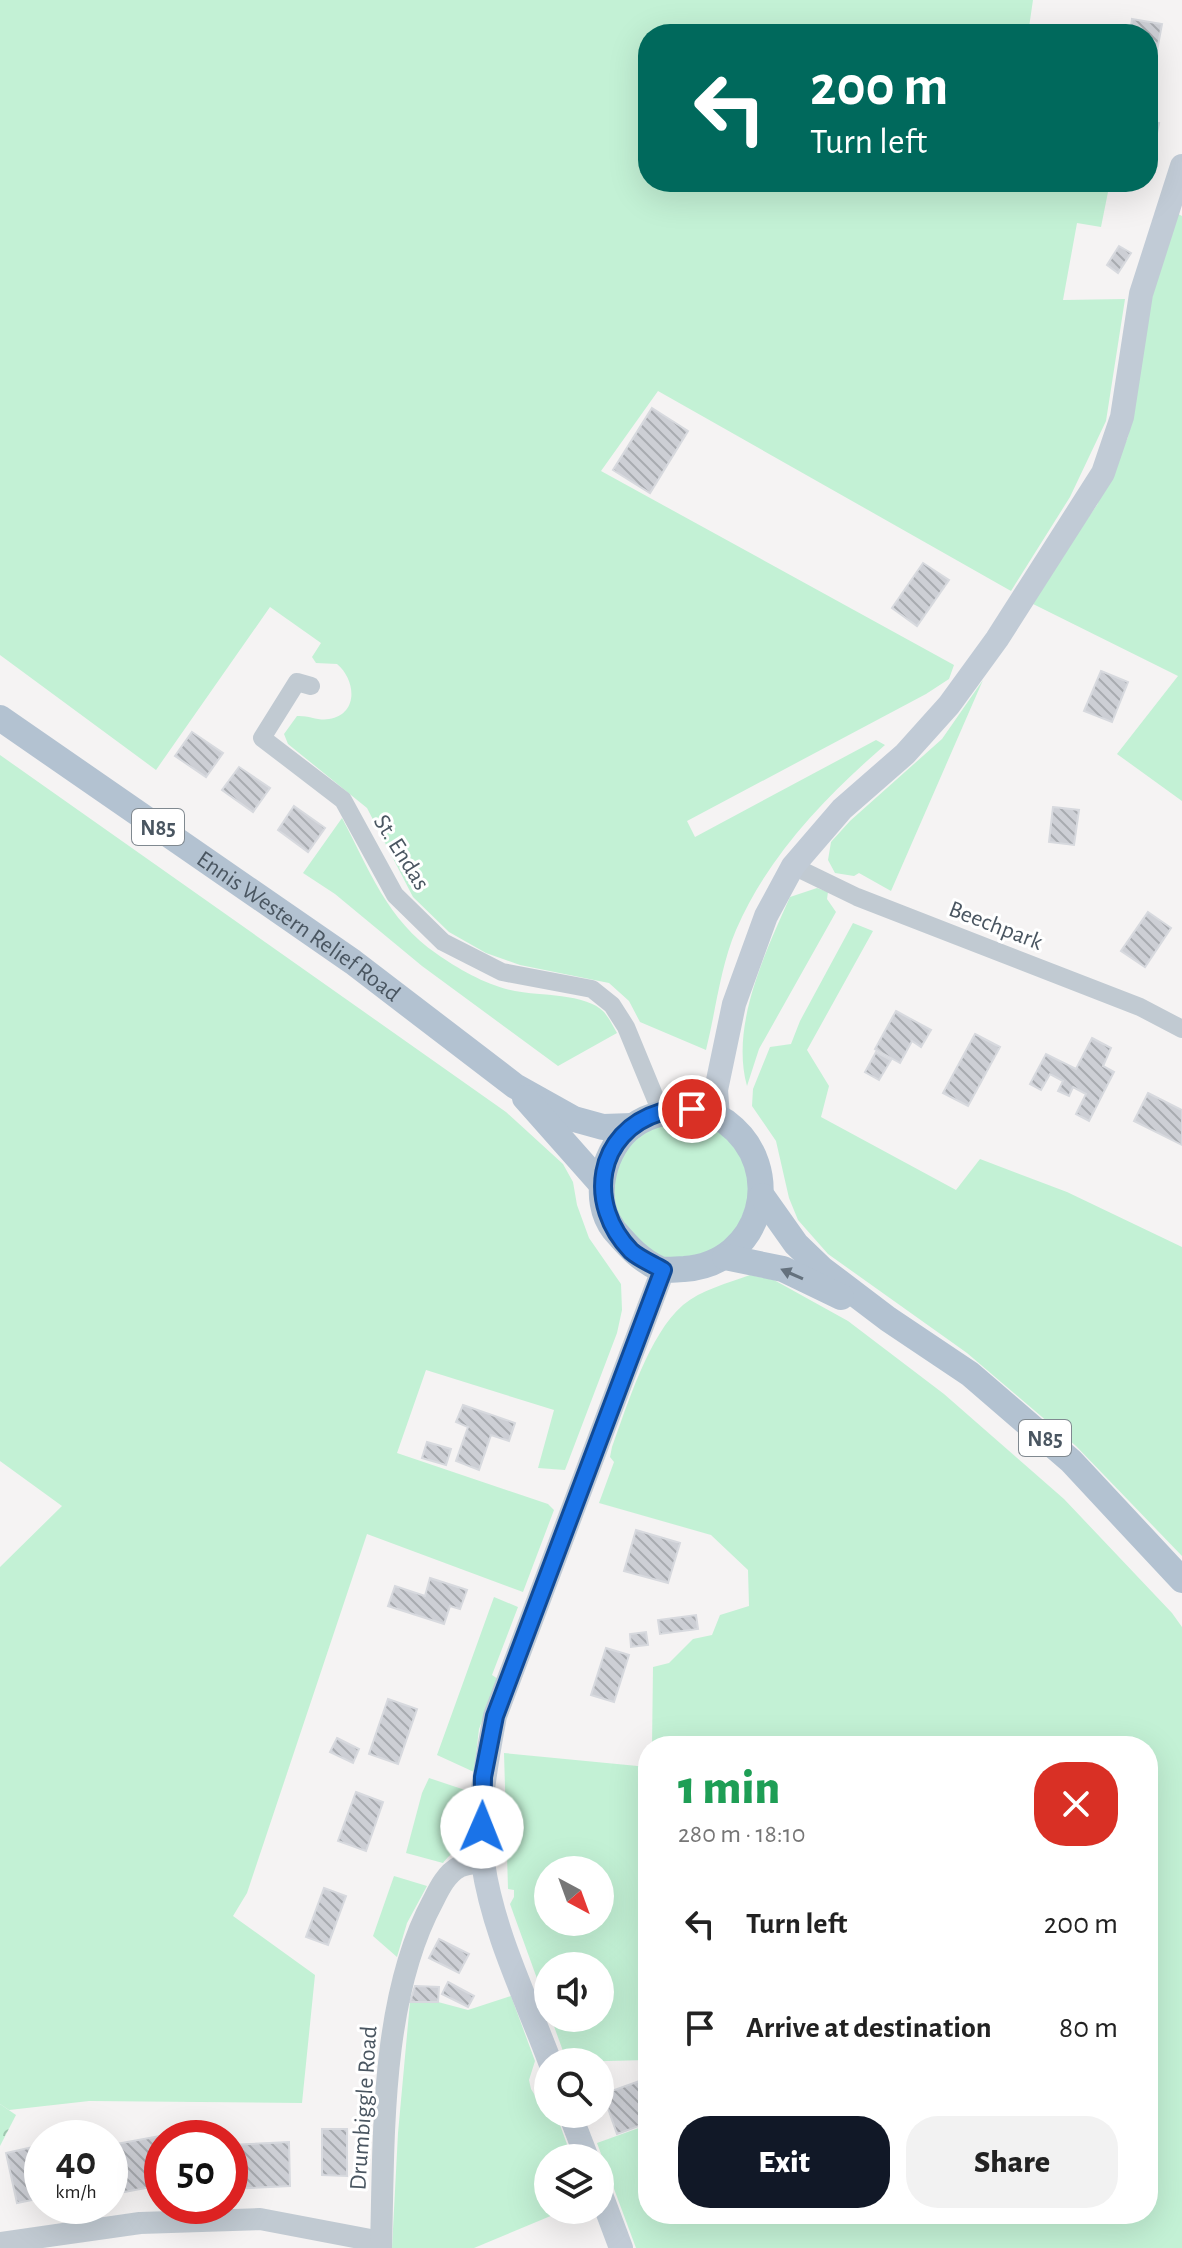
<!DOCTYPE html>
<html lang="en">
<head>
<meta charset="utf-8">
<style>
  :root { --surface:#fff; --page:#f2f2f2; --text:#222; --muted:#767676; --accent:#111827 }
  body { margin:0; font-family:"Alegreya Sans",sans-serif; background:var(--page); color:var(--text); height:100vh; display:flex; flex-direction:column; font-size:30px; white-space:nowrap }
  * { box-sizing:border-box; margin:0 }
  p { font-size:26px; color:var(--muted) }
  .icon { flex:none; width:44px; height:44px; fill:none; stroke:currentColor; stroke-width:2; stroke-linecap:round; stroke-linejoin:round }
  .map { position:relative; flex:1; overflow:hidden }
  .panel { position:absolute; left:638px; top:1736px; width:520px; height:488px; display:flex; flex-direction:column; background:var(--surface); border-radius:32px; box-shadow:0 8px 32px #0002 }
  .panel>* { flex:none }
  .guide { position:absolute; left:638px; top:24px; width:520px; height:168px; border-radius:32px; box-shadow:0 8px 32px #0002; background:#00695c; color:#fff; overflow:hidden }
  .needle { width:52px; rotate:139deg }
  .tools { position:absolute; left:534px; top:1856px; display:grid; gap:16px }
  .tools a { display:grid; place-items:center; width:80px; height:80px; border-radius:50%; background:var(--surface); box-shadow:0 8px 32px #0002; font-size:40px }
  .speed { position:absolute; left:24px; top:2120px; display:flex; gap:16px; font-size:40px; font-weight:700; text-align:center }
  .speed>* { display:grid; place-content:center; width:104px; height:104px; border-radius:50%; background:var(--surface); box-shadow:0 8px 32px #0002; line-height:1 }
  .speed small { font-size:20px; font-weight:400 }
  .speed .limit { border:12px solid #d22; background:#fff; color:#111 }
  .pin { position:absolute; display:grid; place-items:center; width:68px; height:68px; color:#fff; margin:-34px; border:4px solid #fff; border-radius:50%; box-shadow:0 2px 8px #0007 }
  .me { position:absolute; width:88px; margin:-44px; rotate:1deg; stroke-linejoin:round; filter:drop-shadow(0 0 6px #0008) }
  .turn { display:flex; align-items:center; gap:28px; height:168px; padding:0 40px; font-size:36px }
  .turn .icon { width:104px; height:104px; stroke-width:2.5 }
  .turn b { display:block; font-size:56px; line-height:68px }
  .round { display:grid; place-items:center; flex:none; width:84px; height:84px; border-radius:32px; background:var(--page) }
  .head { display:flex; align-items:center; justify-content:space-between; height:136px; padding:0 40px }
  h1 { font-size:48px; font-weight:800; line-height:60px; color:#1e9e55 }
  .button { display:flex; gap:16px; margin-top:auto; padding:16px 40px }
  .button a { flex:1; height:92px; border-radius:32px; background:var(--accent); color:#fff; font-size:32px; font-weight:800; line-height:92px; text-align:center }
  .button a+a { background:var(--page); color:var(--text) }
  ul { padding:0; list-style:none }
  li { display:flex; align-items:center; gap:24px; height:104px; padding:0 40px }
  li div { flex:1 }
  li b { display:block; font-size:30px }
  li em { font-style:normal }
  .map>svg:first-child { display:block }
  .grass { fill:#c3f1d5; fill-rule:evenodd }
  .forest { fill:url(#forest-crowns) }
  .building { fill:url(#building-back-hatch); stroke:#d7d9de; stroke-width:2 }
  .lines { fill:none; stroke-linecap:round; stroke-linejoin:round }
  .minor { stroke:#c1cad2; stroke-width:18 }
  .tertiary { stroke:#c1cad2; stroke-width:22 }
  .secondary { stroke:#c1cbd6; stroke-width:24 }
  .primary { stroke:#b3c2d1; stroke-width:26 }
  .oneway { fill:#64717d }
  .route-casing { stroke:#114b97; stroke-width:20 }
  .route { stroke:#1a73e8; stroke-width:14 }
  .labels { text-anchor:middle; stroke-width:6; stroke-linejoin:round; paint-order:stroke }
  .shield { fill:#fff; stroke:#808990; stroke-width:2 }
  .shield-label { font-size:22px; font-weight:bold; fill:#4a5661 }
  .street-label { font-size:24px; fill:#4a5661; stroke:#fff }
</style>
</head>
<body>
<div class="map">
<svg width="1182" height="2248" viewBox="0 0 1182 2248">
  <defs>
    <pattern id="forest-crowns" width="20" height="18" patternUnits="userSpaceOnUse" patternTransform="scale(2)"><rect width="20" height="18" fill="#c3f1d5"/><path d="M2 6a3 3 0 1 1 6 0M12 15a3 3 0 1 1 6 0" fill="none" stroke="#a0c6b0"/></pattern>
    <pattern id="building-back-hatch" width="6" height="6" patternUnits="userSpaceOnUse" patternTransform="scale(2)"><rect width="6" height="6" fill="#cdcfd5"/><path d="M-1 5l2 2M0 0l6 6M5-1l2 2" fill="none" stroke="#a8abb0"/></pattern>
  </defs>
  <rect width="100%" height="100%" fill="#f5f3f3"/>
  <g class="grass">
    <path d="M0 0H1033L1028 34H648V182H1110L1101 227 1077 223 1063 300 1125 299 1106 421 1070 497 1011 591 658 391 601 471 954 665 949 679 926 694 687 821 695 837 876 740 885 745C825 797 768 856 736 930 720 968 716 1010 706 1050L640 1022 629 1001 609 983 520 965 486 953 449 932 413 897 367 808 288 744 284 734 297 716C308 715 318 721 329 719 359 714 356 680 337 664L316 663 312 657 321 643 270 607 156 770 0 655Z"/>
    <path d="M1178 214 1182 216V801L1117 754 1178 676 1031 603 1044 580 1097 505 1128 437 1149 296Z"/>
    <path d="M983 680 891 891 859 873 854 876 835 873 828 860 831 842 850 821 942 739Z"/>
    <path d="M0 755 506 1112 563 1164 573 1182 577 1205 589 1238 621 1284 622 1310 617 1333 565 1470 538 1468 554 1410 426 1370 397 1453 548 1504 554 1510 523 1592 367 1534 247 1893 233 1916 315 1975 302 2103 89 2101 9 2110 0 2104V1567L62 1506 0 1461Z"/>
    <path d="M342 818C369 869 387 920 437 954 458 969 488 986 515 991 539 996 586 993 604 1012 609 1018 613 1026 617 1033L558 1066 422 966 335 894 303 873Z"/>
    <path d="M817 888 828 892 827 899 836 912 759 1049 747 1086C730 1025 766 951 790 897Z"/>
    <path d="M853 923 873 931 807 1050 829 1086 821 1117 956 1190 980 1159 1067 1192 1182 1247V1556L1076 1446 967 1353 828 1254 798 1220 789 1198 776 1141 752 1106 753 1089 770 1047 791 1044 800 1021Z"/>
    <path d="M672 1117 716 1128 736 1144 749 1169 751 1191 735 1237C722 1243 698 1260 685 1261 643 1264 600 1209 613 1168 622 1141 649 1130 672 1117Z"/>
    <path d="M750 1275 774 1280 848 1321 944 1394 1064 1499 1172 1613 1182 1627V2248H636L597 2143 647 2125 648 2214H1148V1746H652L653 1667 669 1663 693 1639 712 1635 720 1615 749 1606 748 1570 711 1535 599 1503 614 1462 610 1457 612 1447C627 1406 649 1334 683 1305 701 1290 728 1283 750 1275Z"/>
    <path d="M494 1597 518 1607 492 1675 498 1679 479 1729 474 1772 437 1755Z"/>
    <path d="M504 1753 648 1767V2060L567 2062 551 2018H600V1966H548V2009L510 1904 514 1897V1890L508 1889ZM548 1870H600V1922H548Z"/>
    <path d="M429 1778 471 1792C471 1804 474 1821 469 1832 466 1841 450 1854 443 1863L406 1853 422 1793Z"/>
    <path d="M394 1876 427 1886 407 1923 397 1957 373 1936Z"/>
    <path d="M511 1996 535 2061 529 2080 531 2089 536 2097 548 2103V2114H556L572 2158H548V2210H565L474 2248H392L398 2133 410 2002H438L468 2010Z"/>
  </g>
  <path class="forest" d="M0 2104 16 2115 0 2146Z"/>
  <g class="building">
    <path d="M1132 19 1162 24 1153 72 1148 71V34H1130Z"/>
    <path d="M1148 121 1159 123 1150 168 1148 167Z"/>
    <path d="M1119 246 1131 253 1118 273 1107 265Z"/>
    <path d="M652 408 688 431 650 493 613 470Z"/>
    <path d="M923 563 949 580 917 626 892 608Z"/>
    <path d="M1101 671 1128 682 1112 722 1084 711Z"/>
    <path d="M192 732 223 753 206 777 175 756Z"/>
    <path d="M239 767 270 788 253 812 222 790Z"/>
    <path d="M294 806 325 828 308 852 278 830Z"/>
    <path d="M1053 807 1079 810 1074 845 1049 842Z"/>
    <path d="M1148 912 1171 928 1145 967 1121 951Z"/>
    <path d="M896 1011 931 1030 921 1047 912 1041 900 1063 875 1049Z"/>
    <path d="M975 1034 1000 1047 968 1106 943 1093Z"/>
    <path d="M1092 1038 1111 1048 1103 1066 1114 1072 1089 1121 1076 1114 1086 1094 1073 1087 1069 1096 1058 1091 1063 1081 1050 1074 1041 1090 1030 1084 1046 1054 1076 1069Z"/>
    <path d="M876 1052 891 1060 879 1080 865 1072Z"/>
    <path d="M1148 1093 1182 1110V1145L1134 1121Z"/>
    <path d="M463 1405 515 1423 509 1441 491 1435 479 1470 456 1461 468 1427 456 1422Z"/>
    <path d="M427 1442 451 1449 446 1465 422 1458Z"/>
    <path d="M636 1530 680 1543 668 1583 624 1571Z"/>
    <path d="M430 1578 467 1590 460 1609 450 1606 444 1624 388 1606 395 1586 425 1596Z"/>
    <path d="M696 1615 698 1629 660 1634 658 1620Z"/>
    <path d="M646 1632 648 1645 631 1647 630 1634Z"/>
    <path d="M606 1648 629 1655 614 1702 591 1695Z"/>
    <path d="M388 1699 417 1709 398 1764 369 1754Z"/>
    <path d="M337 1738 359 1749 353 1763 330 1752Z"/>
    <path d="M356 1792 383 1802 366 1851 338 1841Z"/>
    <path d="M324 1888 346 1896 328 1945 306 1937Z"/>
    <path d="M439 1939 469 1954 459 1973 429 1958Z"/>
    <path d="M448 1982 474 1996 468 2007 442 1994Z"/>
    <path d="M415 1986 439 1987 438 2002H410Z"/>
    <path d="M648 2078V2101L640 2104 647 2123 617 2134 603 2094Z"/>
    <path d="M322 2129H347V2176L322 2175Z"/>
    <path d="M177 2133 178 2138H162V2185L124 2192 116 2144Z"/>
    <path d="M289 2142 290 2186 230 2189V2145Z"/>
    <path d="M42 2145V2198L17 2203 6 2153Z"/>
  </g>
  <g class="lines">
    <g class="minor">
      <path d="M311 686 297 682 262 738 343 800 395 895 443 942 502 972 592 989 612 1005 626 1027 661 1112"/>
      <path d="M793 866 857 897 1140 1007 1182 1029"/>
    </g>
    <g class="tertiary">
      <path d="M0 2243 140 2223 260 2219 381 2242"/>
      <path d="M381 2248C384 2138 380 1999 433 1901 439 1889 446 1874 459 1867 465 1864 475 1863 482 1862"/>
    </g>
    <g class="secondary">
      <path d="M718 1117 716 1090 734 1004 766 916 793 866 842 809 905 754 949 705 997 639 1103 473 1122 417 1141 294 1182 166"/>
      <path d="M550 2062C526 1998 493 1932 483 1863 476 1815 486 1764 495 1716L663 1270"/>
      <path d="M570 2114 587 2158"/>
      <path d="M600 2192 621 2248"/>
    </g>
    <g class="primary">
      <path id="s1" d="M0 718 353 962 515 1086 574 1119 603 1127 633 1126"/>
      <path d="M525 1098 602 1185"/>
      <path d="M692 1109C703 1113 716 1115 726 1122 788 1168 762 1264 684 1269 676 1269 667 1271 660 1269 640 1260 628 1246 614 1230 590 1199 604 1147 633 1126 651 1113 671 1111 692 1109Z"/>
      <path d="M762 1196 796 1244 822 1269 888 1319 970 1374 1071 1461 1182 1580"/>
      <path d="M725 1257 783 1269 841 1297"/>
    </g>
  </g>
  <defs><path id="oneway-solid" d="M-6-.8H1V-3.2L6.5 0L1 3.2V.8H-6Z" transform="scale(2)"/></defs>
  <use class="oneway" href="#oneway-solid" transform="translate(792 1274) rotate(-156)"/>
  <g class="lines">
    <g class="route-casing">
      <path id="route" d="M482 1827 483 1777 495 1716 663 1270C653 1264 640 1259 631 1251 586 1205 595 1132 661 1112 670 1110 682 1110 692 1109"/>
    </g>
    <use href="#route" class="route"/>
  </g>
  <g class="labels">
    <g class="shield">
      <rect x="132" y="809" width="52" height="36" rx="6"/>
      <rect x="1019" y="1420" width="52" height="36" rx="6"/>
    </g>
    <g class="shield-label">
      <text x="158" y="835">N85</text>
      <text x="1045" y="1446">N85</text>
    </g>
    <g class="street-label">
      <text transform="translate(402 852) rotate(58)" y="8">St. Endas</text>
      <text transform="translate(996 925) rotate(21)" y="8">Beechpark</text>
      <text dy="8" stroke="none"><textPath href="#s1" startOffset="364">Ennis Western Relief Road</textPath></text>
      <text transform="translate(363 2108) rotate(-86)" y="8">Drumbiggle Road</text>
    </g>
  </g>
</svg>
<div class="tools">
<a><svg class="needle" viewBox="-14 -14 28 28"><path d="M0-13l5 13h-10z" fill="#e53935"/><path d="M0 13l5-13h-10z" fill="#767676"/></svg></a>
<a><svg class="icon" aria-label="sound" viewBox="0 0 24 24"><path d="M4 9h4l5-4v14l-5-4H4zM17 9q2 3 0 6"/></svg></a>
<a><svg class="icon" aria-label="search" viewBox="0 0 24 24"><circle cx="10" cy="10" r="6"/><path d="M15 15l6 6"/></svg></a>
<a><svg class="icon" aria-label="layers" viewBox="0 0 24 24"><path d="M12 4l9 5-9 5-9-5zM3 14l9 5 9-5"/></svg></a>
</div>
<div class="speed"><div>40<small>km/h</small></div><div class="limit">50</div></div>
<div class="pin" style="left:692px;top:1109px;background:#d93025"><svg class="icon" aria-label="arrive" viewBox="0 0 24 24"><path d="M6 21V4h12l-3 4 3 4H6"/></svg></div>
<svg class="me" style="left:482px;top:1827px" viewBox="-20 -20 40 40"><circle r="19" fill="#fff"/><path d="M0-13L10 11 0 6-10 11z" fill="#1a73e8"/></svg>
<div class="guide">
<div class="turn"><svg class="icon" aria-label="left" viewBox="0 0 24 24"><path d="M17 20v-9H6M10 6l-5 5 5 5"/></svg><div><b>200 m</b>Turn left</div></div>
</div>
<section class="panel">
<div class="head"><div><h1>1 min</h1><p>280 m · 18:10</p></div><a class="round" style="background:#d93025;color:#fff"><svg class="icon" aria-label="close" viewBox="0 0 24 24"><path d="M6 6l12 12M18 6L6 18"/></svg></a></div>
<ul>
<li><svg class="icon" aria-label="left" viewBox="0 0 24 24"><path d="M17 20v-9H6M10 6l-5 5 5 5"/></svg><div><b>Turn left</b></div><em>200 m</em></li>
<li><svg class="icon" aria-label="arrive" viewBox="0 0 24 24"><path d="M6 21V4h12l-3 4 3 4H6"/></svg><div><b>Arrive at destination</b></div><em>80 m</em></li>
</ul>
<div class="button"><a>Exit</a><a>Share</a></div>
</section>
</div>
</body>
</html>
